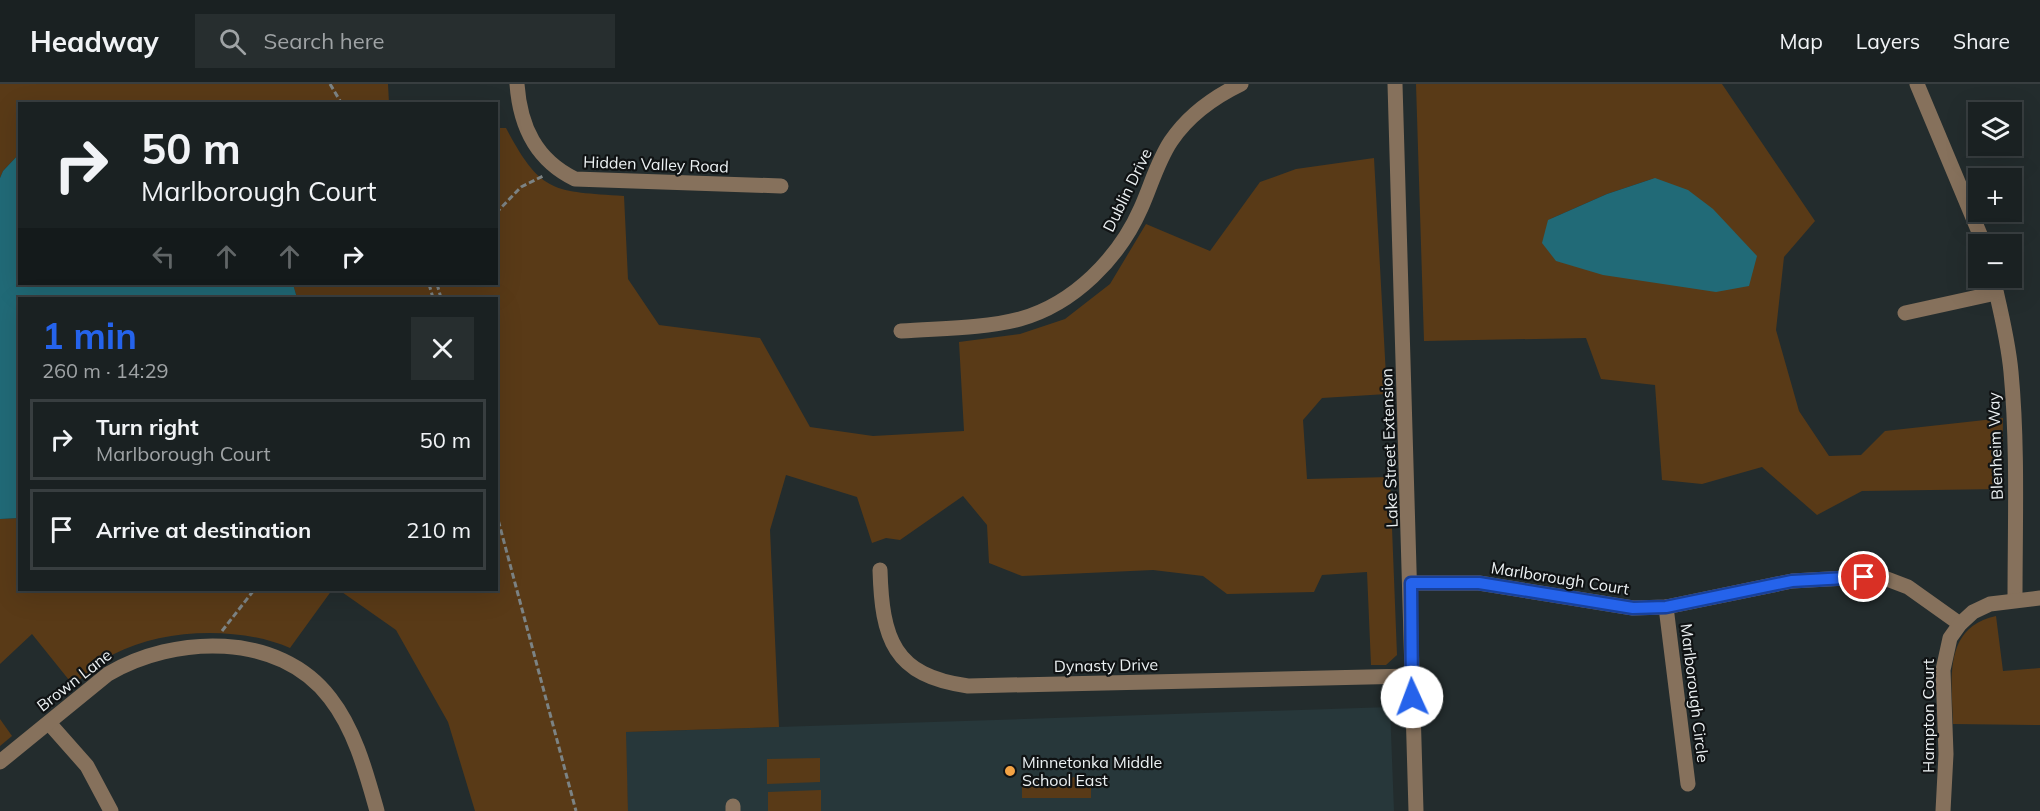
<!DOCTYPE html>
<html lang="en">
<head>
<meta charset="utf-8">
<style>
  :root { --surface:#1a2122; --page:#272e2f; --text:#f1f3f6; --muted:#9fa3a5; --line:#383e40; --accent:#2563eb }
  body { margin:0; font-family:Mulish,sans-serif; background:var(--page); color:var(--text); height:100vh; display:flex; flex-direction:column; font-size:22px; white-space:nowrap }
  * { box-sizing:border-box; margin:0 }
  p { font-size:20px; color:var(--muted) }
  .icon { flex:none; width:33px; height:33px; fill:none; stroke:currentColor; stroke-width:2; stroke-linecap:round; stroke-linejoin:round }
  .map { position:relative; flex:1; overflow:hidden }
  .sheet { position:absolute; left:18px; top:213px; width:480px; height:294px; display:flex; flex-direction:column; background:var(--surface); border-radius:0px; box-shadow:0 6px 24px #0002,0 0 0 2px var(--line) }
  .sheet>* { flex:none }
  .banner { position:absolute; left:18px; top:18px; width:480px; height:183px; border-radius:0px; box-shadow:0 6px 24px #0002,0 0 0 2px var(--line); background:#1a2122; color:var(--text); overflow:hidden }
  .buttons { position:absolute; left:1968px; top:18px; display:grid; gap:12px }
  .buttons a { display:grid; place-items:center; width:54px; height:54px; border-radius:0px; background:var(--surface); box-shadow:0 6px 24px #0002,0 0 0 2px var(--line); font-size:30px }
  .pin { position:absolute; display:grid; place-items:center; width:51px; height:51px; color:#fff; margin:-26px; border:3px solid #fff; border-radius:50%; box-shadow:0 2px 6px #0007 }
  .me { position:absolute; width:66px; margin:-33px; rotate:358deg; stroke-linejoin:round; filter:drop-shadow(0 0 4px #0008) }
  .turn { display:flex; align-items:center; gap:21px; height:126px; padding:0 24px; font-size:27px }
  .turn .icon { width:78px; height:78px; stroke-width:2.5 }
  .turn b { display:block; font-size:42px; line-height:51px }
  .lanes { display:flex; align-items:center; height:57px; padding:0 24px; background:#0003; justify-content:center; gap:30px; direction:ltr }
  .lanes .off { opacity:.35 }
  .round { display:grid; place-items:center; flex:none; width:63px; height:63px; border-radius:0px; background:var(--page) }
  .head { display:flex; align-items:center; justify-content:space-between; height:102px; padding:0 24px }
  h1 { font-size:36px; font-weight:700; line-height:45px; color:var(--accent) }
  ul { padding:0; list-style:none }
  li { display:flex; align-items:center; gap:18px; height:81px; margin:0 12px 9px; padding:0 12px; border:3px solid var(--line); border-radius:0px }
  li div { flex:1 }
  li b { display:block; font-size:22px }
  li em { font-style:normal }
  header { display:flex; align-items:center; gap:36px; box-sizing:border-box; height:84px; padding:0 30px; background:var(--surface); border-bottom:2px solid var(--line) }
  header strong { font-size:28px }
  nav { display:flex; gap:33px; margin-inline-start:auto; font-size:21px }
  .search { width:420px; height:54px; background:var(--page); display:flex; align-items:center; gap:15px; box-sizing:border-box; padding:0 21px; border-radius:0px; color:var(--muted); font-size:22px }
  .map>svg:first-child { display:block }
  .built { fill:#27373a }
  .green { fill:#593a17; fill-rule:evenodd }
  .water { fill:#216a77 }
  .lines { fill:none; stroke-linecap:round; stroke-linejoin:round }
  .path { stroke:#7c8384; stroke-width:3; stroke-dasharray:6 3; stroke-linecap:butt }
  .minor { stroke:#86715c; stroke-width:15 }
  .route-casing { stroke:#184099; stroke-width:15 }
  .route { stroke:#2563eb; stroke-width:10 }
  .poi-dot { fill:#f4a344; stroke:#101314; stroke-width:2 }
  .labels { text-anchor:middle; stroke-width:4.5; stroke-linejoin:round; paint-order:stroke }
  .street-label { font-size:16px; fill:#ecf1f3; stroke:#101314 }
  .poi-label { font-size:16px; fill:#ecf1f3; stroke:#101314; text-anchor:start }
</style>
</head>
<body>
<header>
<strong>Headway</strong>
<div class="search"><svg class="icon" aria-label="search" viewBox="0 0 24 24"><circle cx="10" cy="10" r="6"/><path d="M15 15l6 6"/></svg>Search here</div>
<nav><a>Map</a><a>Layers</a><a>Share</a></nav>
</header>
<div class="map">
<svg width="2040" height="727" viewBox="0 0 2040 727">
  <rect width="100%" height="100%" fill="#232c2d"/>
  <path class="built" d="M1390 623 1394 727H628L625 648Z"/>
  <g class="green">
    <path d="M0 0H388L389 19 20 20 19 70 3 87 0 94Z"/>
    <path d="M1416 0H1722L1815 137 1784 173 1776 246 1799 327 1829 372 1861 371 1885 347 2003 334 2002 405 1862 407 1817 431 1762 383 1702 400 1662 396 1655 301 1601 295 1586 254 1424 257ZM1655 94 1548 136 1607 110Z"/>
    <path d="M497 44H506C541 110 553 107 624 112L628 195 659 241 760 254 810 343 873 352 964 347 959 258 1020 250 1065 235 1110 200 1146 140 1210 167 1260 98 1296 85 1374 74 1387 310 1322 314 1303 336 1307 395 1390 393 1397 571 1386 581H1371L1367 488 1322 491 1314 508 1227 510 1203 492 1153 486 1022 492 989 479 987 441 963 412 900 456 886 454 872 459 857 413 786 391 770 446 779 643 626 648 628 727H475L448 638 396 546 339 506H496V214H297L293 200H496Z"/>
    <path d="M19 434 20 506H332L290 564C240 542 163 544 114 570 99 577 86 591 73 601L32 550 0 580V435Z"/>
    <path d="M1996 532 2003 587 2040 584V641L1953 640C1952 596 1942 544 1996 532Z"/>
    <path d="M0 635 12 652 0 662Z"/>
    <path d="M820 674V698L767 700V675Z"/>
    <path d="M1091 693V714H1022V694Z"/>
    <path d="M821 706V727H768V708Z"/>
  </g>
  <g class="water">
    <path d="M19 70 20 200H293L297 214H20L19 434 0 435V94L3 87Z"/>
    <path d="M1655 94 1688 106 1713 125 1757 172 1749 202 1716 208 1603 191 1556 177 1542 159 1548 136 1607 110Z"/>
  </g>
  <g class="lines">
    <g class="path">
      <path d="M330 0 342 20"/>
      <path d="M496 129 521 103 543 92"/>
      <path d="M429 200 433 214"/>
      <path d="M437 200 441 214"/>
      <path d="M496 428 576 727"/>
      <path d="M222 547 254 506"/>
    </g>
    <g class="minor">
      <path d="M517 0C520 43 536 76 575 95L781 102"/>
      <path d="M1395 0 1416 727"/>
      <path d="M1917 0 1984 160"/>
      <path d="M1993 194C2000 225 2008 255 2011 288 2018 363 2015 440 2015 516"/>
      <path d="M1905 229 1996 209"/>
      <path d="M901 247C941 244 981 245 1020 235 1074 220 1119 174 1141 124 1151 102 1157 78 1171 57 1188 32 1214 13 1241 0"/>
      <path d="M880 486C882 554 893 592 968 602L1411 592"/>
      <path d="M1411 499H1479L1633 524 1666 523 1792 497 1864 493 1887 495 1908 503 1960 540"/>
      <path d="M1666 523 1688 700"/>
      <path d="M49 639 87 682 111 727"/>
      <path d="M0 678 108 590C174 551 279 547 330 614 355 646 366 688 377 727"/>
      <path d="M733 722V727"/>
      <path d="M1943 727 1946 670 1943 586 1950 554 1960 540 1973 528 1990 520 2040 514"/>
    </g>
  </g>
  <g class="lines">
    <g class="route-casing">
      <path id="route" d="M1412 613 1411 499H1479L1633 524 1666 523 1792 497 1864 493"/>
    </g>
    <use href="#route" class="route"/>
  </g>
  <circle class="poi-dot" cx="1010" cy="687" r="6"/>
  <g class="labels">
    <g class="street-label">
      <text transform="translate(656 80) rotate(2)" y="6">Hidden Valley Road</text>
      <text transform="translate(1127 106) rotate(-64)" y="6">Dublin Drive</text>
      <text transform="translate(1995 362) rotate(-92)" y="6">Blenheim Way</text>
      <text transform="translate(1389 364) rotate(-92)" y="6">Lake Street Extension</text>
      <text transform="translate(1560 494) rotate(9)" y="6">Marlborough Court</text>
      <text transform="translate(1106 581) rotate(-1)" y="6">Dynasty Drive</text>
      <text transform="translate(74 596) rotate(-38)" y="6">Brown Lane</text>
      <text transform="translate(1695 609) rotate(83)" y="6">Marlborough Circle</text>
      <text transform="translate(1928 632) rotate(-90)" y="6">Hampton Court</text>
    </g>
    <g class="poi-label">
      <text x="1022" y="684">Minnetonka Middle<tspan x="1022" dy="18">School East</tspan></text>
    </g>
  </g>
</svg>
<div class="buttons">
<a><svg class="icon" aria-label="layers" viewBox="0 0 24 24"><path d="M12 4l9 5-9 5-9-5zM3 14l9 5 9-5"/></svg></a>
<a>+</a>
<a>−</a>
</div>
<div class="pin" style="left:1864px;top:493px;background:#d93025"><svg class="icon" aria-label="arrive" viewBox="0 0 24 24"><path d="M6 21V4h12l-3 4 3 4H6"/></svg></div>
<svg class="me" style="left:1412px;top:613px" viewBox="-20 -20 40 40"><circle r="19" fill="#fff"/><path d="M0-13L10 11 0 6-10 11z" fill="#2563eb"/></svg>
<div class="banner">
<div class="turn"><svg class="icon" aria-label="right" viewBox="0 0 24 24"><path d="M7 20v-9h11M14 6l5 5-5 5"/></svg><div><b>50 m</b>Marlborough Court</div></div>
<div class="lanes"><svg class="icon off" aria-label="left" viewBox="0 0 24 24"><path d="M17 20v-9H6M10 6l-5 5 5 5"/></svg><svg class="icon off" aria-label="ahead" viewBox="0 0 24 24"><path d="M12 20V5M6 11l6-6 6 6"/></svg><svg class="icon off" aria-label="ahead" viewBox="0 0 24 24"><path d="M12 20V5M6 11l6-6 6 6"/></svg><svg class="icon" aria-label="right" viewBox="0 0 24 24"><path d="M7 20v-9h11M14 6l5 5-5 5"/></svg></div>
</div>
<section class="sheet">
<div class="head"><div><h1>1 min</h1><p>260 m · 14:29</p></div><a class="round"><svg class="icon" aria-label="close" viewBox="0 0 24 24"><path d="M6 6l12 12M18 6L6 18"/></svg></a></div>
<ul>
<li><svg class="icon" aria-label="right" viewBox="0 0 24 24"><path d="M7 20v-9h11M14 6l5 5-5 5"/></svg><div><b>Turn right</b><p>Marlborough Court</p></div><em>50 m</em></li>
<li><svg class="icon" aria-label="arrive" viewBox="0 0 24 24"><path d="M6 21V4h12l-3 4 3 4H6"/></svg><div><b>Arrive at destination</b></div><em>210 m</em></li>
</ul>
</section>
</div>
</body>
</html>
